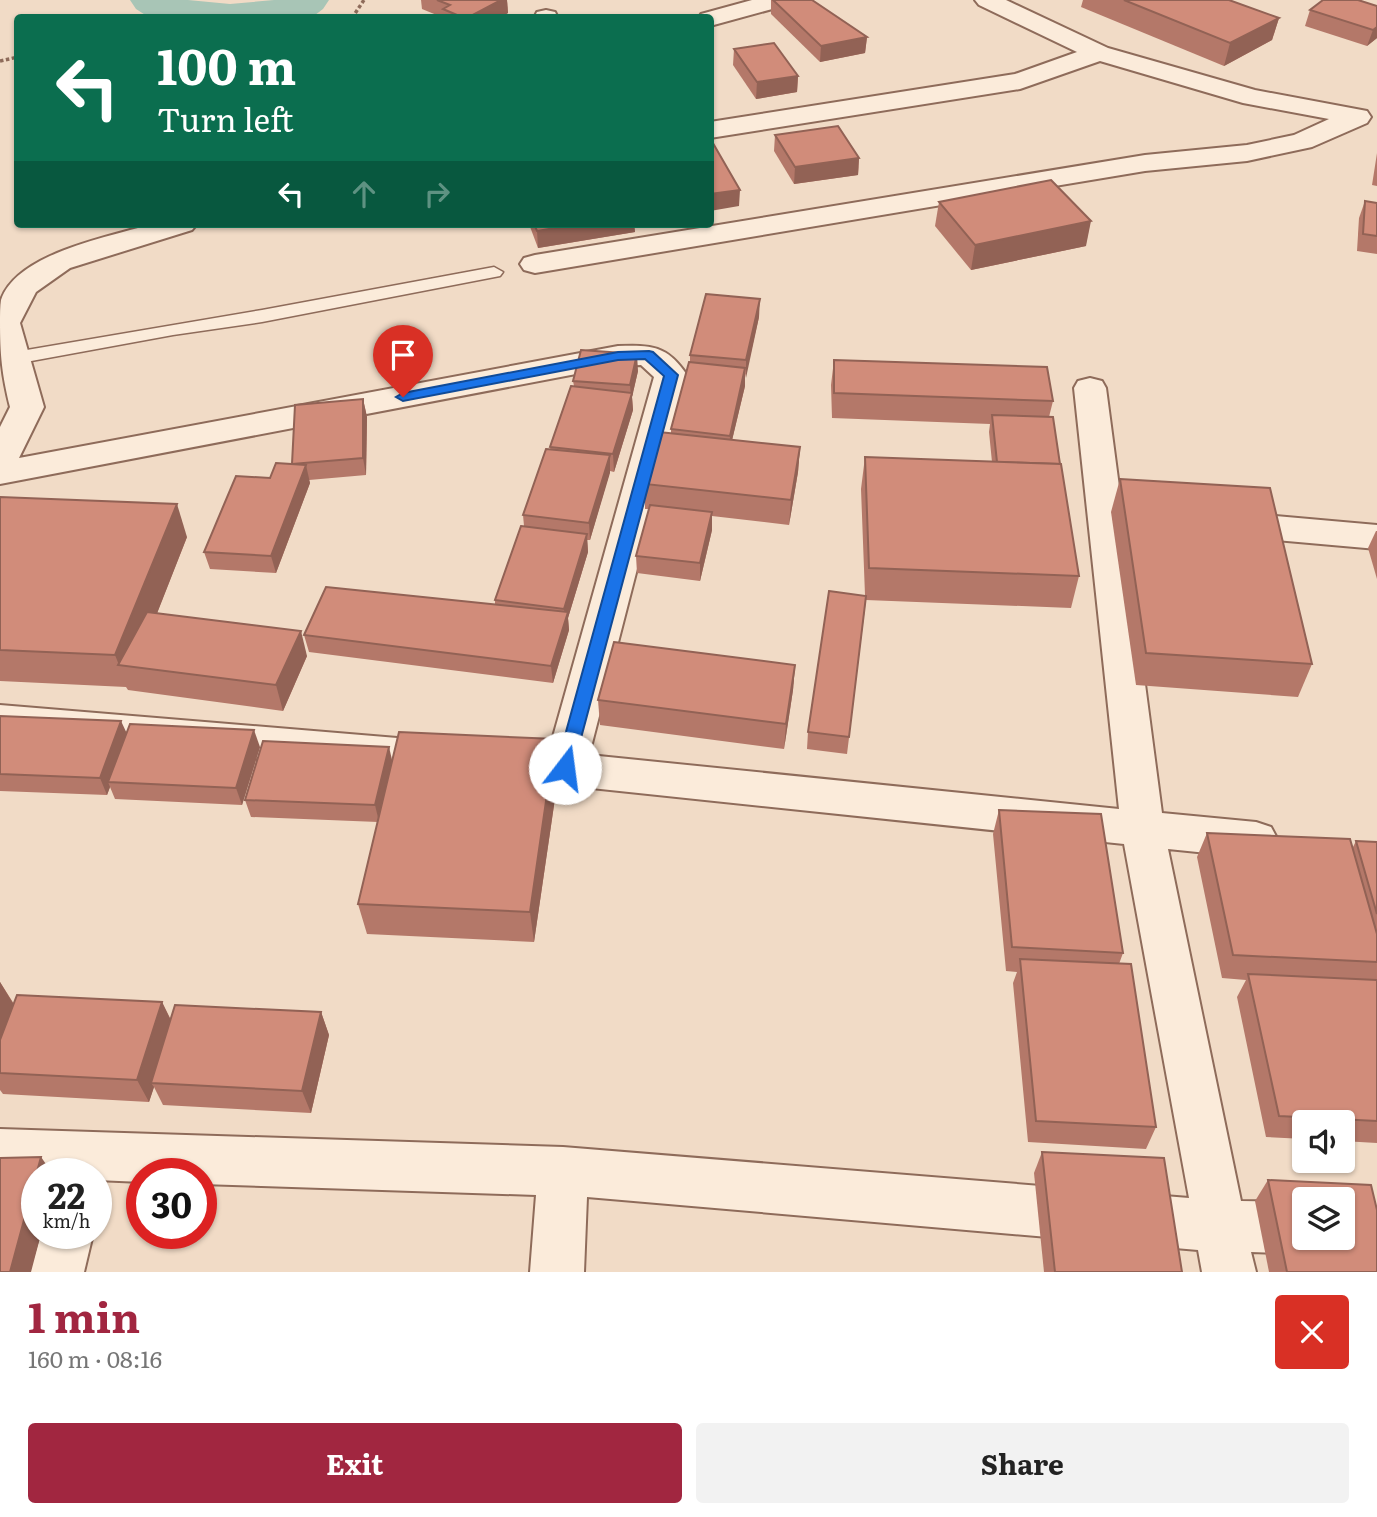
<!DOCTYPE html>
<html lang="en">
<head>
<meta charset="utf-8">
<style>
  :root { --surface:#fff; --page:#f2f2f2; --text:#222; --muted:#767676; --accent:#a12640 }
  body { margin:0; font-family:Literata,serif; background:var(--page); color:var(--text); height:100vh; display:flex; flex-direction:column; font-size:26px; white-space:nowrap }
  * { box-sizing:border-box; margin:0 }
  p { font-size:23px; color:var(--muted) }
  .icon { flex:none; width:38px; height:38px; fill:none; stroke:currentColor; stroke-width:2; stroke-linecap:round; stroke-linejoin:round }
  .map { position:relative; height:1272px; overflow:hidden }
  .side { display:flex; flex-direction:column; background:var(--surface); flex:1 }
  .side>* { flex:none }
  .hud { position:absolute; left:14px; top:14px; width:700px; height:214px; border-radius:7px; box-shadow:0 2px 5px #0004; background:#0b6e4f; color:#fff; overflow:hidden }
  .fabs { position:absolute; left:1292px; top:1110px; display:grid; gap:14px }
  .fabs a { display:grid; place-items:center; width:63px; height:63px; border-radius:7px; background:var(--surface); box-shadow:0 2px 5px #0004; font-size:35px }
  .speed { position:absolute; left:21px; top:1158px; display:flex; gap:14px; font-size:35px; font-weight:700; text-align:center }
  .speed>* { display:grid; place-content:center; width:91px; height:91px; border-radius:50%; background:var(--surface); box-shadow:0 2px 5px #0004; line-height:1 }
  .speed small { font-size:18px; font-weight:400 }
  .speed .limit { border:10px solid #d22; background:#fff; color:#111 }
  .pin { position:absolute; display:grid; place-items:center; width:60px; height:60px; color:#fff; margin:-72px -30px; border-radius:50% 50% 50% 0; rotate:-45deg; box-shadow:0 0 7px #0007 }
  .pin .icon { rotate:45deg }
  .me { position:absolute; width:77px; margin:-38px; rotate:15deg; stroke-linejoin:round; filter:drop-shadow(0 0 5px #0008) }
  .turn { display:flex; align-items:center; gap:24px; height:147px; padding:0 28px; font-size:32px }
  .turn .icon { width:91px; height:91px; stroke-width:2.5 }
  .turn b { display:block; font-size:49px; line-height:60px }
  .lanes { display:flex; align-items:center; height:66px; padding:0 28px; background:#0003; justify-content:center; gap:35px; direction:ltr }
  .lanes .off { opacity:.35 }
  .round { display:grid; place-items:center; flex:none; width:74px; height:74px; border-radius:7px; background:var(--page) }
  .head { display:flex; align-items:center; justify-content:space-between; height:119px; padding:0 28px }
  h1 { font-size:42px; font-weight:700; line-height:52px; color:var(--accent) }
  .cta { display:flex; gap:14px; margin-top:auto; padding:14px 28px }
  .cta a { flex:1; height:80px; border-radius:7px; background:var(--accent); color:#fff; font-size:28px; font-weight:700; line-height:80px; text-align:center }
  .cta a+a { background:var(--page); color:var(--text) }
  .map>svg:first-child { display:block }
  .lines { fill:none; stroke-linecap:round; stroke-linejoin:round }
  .river { fill:#a8c5b6; fill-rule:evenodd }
  .service-casing { stroke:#8e6b5a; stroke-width:3 }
  .minor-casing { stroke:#8e6b5a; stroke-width:4 }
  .path { stroke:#8e6b5a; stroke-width:3.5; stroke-dasharray:3.5 2.5; stroke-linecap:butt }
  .service { fill:#fbebda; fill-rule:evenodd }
  .minor { fill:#fbebda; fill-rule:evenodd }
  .wall { fill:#b47869 }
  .shaded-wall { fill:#926255 }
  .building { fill:#d18c7a; stroke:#926255; stroke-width:2; fill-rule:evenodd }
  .route { fill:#1a73e8; stroke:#114b97; stroke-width:2 }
</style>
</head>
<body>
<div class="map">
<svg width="1377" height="1272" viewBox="0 0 1377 1272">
  <rect width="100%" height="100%" fill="#f1dbc6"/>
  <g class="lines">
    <path class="river" d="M130 0H188L230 4 274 0H329L323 9 311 18H150L136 9Z"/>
    <g class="service-casing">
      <path id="service" d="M494 267 503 272 500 276 262 322 173 335 15 364 5 358 15 352 262 310Z"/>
    </g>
    <g class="minor-casing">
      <g id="minor">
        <path d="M752 0H791L787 5 710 26V18H699L701 14Z"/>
        <path d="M975 0H1006L1108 48 1255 90 1367 111 1371 117 1367 123 1312 147 1247 161 1145 171 535 273 524 270 520 264 524 258 535 255 1145 155 1247 145 1294 135 1329 119 1243 103 1100 61 1020 89 710 138V122L1015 74 1077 52 979 5Z"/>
        <path d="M546 10 555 12 558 18H534L537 12Z"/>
        <path d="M152 224H197L192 230 70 268 36 292 20 323 44 407 19 458 618 346C651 345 667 345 687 375L589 755 1119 809 1074 388 1078 381 1090 378 1102 381 1106 388 1162 813 1256 822 1271 827 1278 840 1271 853 1256 858 1168 849 1241 1201 1304 1202V1237H1326L1322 1246 1304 1254 1251 1252 1256 1272H1202L1198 1250 587 1197 584 1272H530L536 1195 201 1184V1174H142V1182L96 1180V1174H37V1178L0 1177V1129L563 1147 1189 1198 1124 844 505 779 490 775 484 763 490 751 505 747 549 751 654 377 641 365 618 366 0 484V427L10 407C2 375 0 355 0 321 0 315 0 306 1 300 17 253 109 237 152 224Z"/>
        <path d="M1229 512 1377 525V549L1229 536 1216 533 1211 524 1216 515Z"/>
        <path d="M0 705 445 742 460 747 466 758 460 769 445 774 0 737Z"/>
        <path d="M41 1234H93L84 1272H30Z"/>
      </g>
    </g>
    <g class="path">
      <path d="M352 18 364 0"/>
      <path d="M0 61 18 57"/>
    </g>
    <use href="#service" class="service"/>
    <use href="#minor" class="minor"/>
  </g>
  <g class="wall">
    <path d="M421 0H507L508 13 499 18H444L422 9Z"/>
    <path d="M771 0H812L867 37 865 53 820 62 771 14Z"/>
    <path d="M1083 0H1229L1279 18 1272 40 1224 66 1081 7Z"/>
    <path d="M1377 6V38L1367 46 1305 26 1310 10Z"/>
    <path d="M734 49 798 76 797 92 756 99 733 65Z"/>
    <path d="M775 135 859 158 858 175 794 184 774 151Z"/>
    <path d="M1377 153V186L1372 185Z"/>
    <path d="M1365 201 1377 203V254L1357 251 1359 218Z"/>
    <path d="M939 202 1086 246 971 270 935 226Z"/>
    <path d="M529 224H634L635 232 538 248Z"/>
    <path d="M759 317 745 378V386L732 440 800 447 798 472 789 525 712 516V530L700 581 637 573 636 556 649 509H645V484L671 433V429L690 363V355Z"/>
    <path d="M834 360 1053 401 1049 417 1079 576 1071 608 866 600 847 754 807 749 808 732 865 595 861 489 865 457 992 462 989 432 990 424 832 418 831 385Z"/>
    <path d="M638 371 632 397 633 410 614 472 610 471 590 540H587L588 552 568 618 569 630 553 683 309 652 304 635 495 604V600L524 526 523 515 550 449 574 386 573 381Z"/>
    <path d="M363 399 367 417 366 475 309 480 310 483 276 573 210 569 204 552 270 478 292 464Z"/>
    <path d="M1120 479 1312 664 1298 697 1136 685 1111 512Z"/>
    <path d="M0 497 187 537 157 613 307 656 283 711 128 690 126 687 0 681Z"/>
    <path d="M1376 531H1377V579L1368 548Z"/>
    <path d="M795 665 793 690 784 749 600 725 598 700Z"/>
    <path d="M0 716 126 733 260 747 242 805 115 799 110 787 107 795 0 791Z"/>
    <path d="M392 761 559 771 534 942 367 934 358 904 378 822 251 817 245 800Z"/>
    <path d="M999 810 1123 953 1119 964 1156 1127 1146 1149 1028 1142 1013 983 1017 972 1006 971 993 834Z"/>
    <path d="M1207 833 1353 847 1356 841 1377 842V1143L1342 1141V1122H1304V1139L1266 1137 1237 997 1246 980 1222 978 1197 857Z"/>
    <path d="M0 982 14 1004 162 1002 171 1020 321 1012 329 1035 311 1113 163 1105 154 1087 149 1102 3 1094 0 1090Z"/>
    <path d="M1042 1152 1182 1272H1044L1034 1173Z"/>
    <path d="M1268 1180 1377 1272H1269L1255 1201Z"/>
  </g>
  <g class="shaded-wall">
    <path d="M501 0H507L508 13 499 18H467Z"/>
    <path d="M1279 18 1272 40 1224 66 1230 43Z"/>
    <path d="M1377 27V38L1367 46 1373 30Z"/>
    <path d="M867 37 865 53 820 62 821 46Z"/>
    <path d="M798 76 797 92 756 99 757 82Z"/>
    <path d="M859 158 858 175 794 184 795 167Z"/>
    <path d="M740 190 739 206 710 211V194Z"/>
    <path d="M1091 221 1086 246 971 270 975 245Z"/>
    <path d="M579 224H634L635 232 538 248 537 231Z"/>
    <path d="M760 299 759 317 746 378V360Z"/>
    <path d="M637 354 638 371 632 397 633 410 614 472 613 454 631 397 630 385Z"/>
    <path d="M745 368V386L729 453 730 436Z"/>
    <path d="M363 399 367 417 366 475 363 458Z"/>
    <path d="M800 447 798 472 789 525 791 500Z"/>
    <path d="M610 455V473L590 540 589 523Z"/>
    <path d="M306 465 310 483 276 573 271 556Z"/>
    <path d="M177 504 187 537 136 667 119 665 115 655Z"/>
    <path d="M712 512V530L700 581V563Z"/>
    <path d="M587 534 588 552 568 618 569 630 553 683 551 666 565 620 564 609Z"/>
    <path d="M301 631 307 656 283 711 276 685Z"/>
    <path d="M795 665 793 690 784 749 786 724Z"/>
    <path d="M121 721 129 738 108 782 110 787 107 795 100 778Z"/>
    <path d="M254 730 260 747 242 805 236 788Z"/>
    <path d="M555 739 559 771 534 942 530 912Z"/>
    <path d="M389 747 393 764 379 822 375 805Z"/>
    <path d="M0 982 14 1005 0 1042Z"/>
    <path d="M162 1002 173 1025 151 1083 154 1087 149 1102 137 1080Z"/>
    <path d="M321 1012 329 1035 311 1113 302 1091Z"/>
    <path d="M41 1157 53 1174H37Z"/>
    <path d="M37 1174V1234H41L31 1272H10Z"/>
  </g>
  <g class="building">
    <path d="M437 0H501L467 18H464L443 9 450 5Z"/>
    <path d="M773 0H812L867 37 821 46Z"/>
    <path d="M1124 0H1229L1279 18 1230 43Z"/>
    <path d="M1323 0H1358L1377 6V27L1373 30 1310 10Z"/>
    <path d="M774 43 798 76 757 82 734 49Z"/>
    <path d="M838 126 859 158 795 167 775 135Z"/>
    <path d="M710 138 740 190 710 194Z"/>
    <path d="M1051 180 1091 221 975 245 939 202Z"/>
    <path d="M1365 201 1377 203V236L1363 234Z"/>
    <path d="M534 224H579L537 231Z"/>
    <path d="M706 294 760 299 746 360 690 355Z"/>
    <path d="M581 350 637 354 630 385 573 381Z"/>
    <path d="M834 360 1047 367 1053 401 834 393Z"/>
    <path d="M689 362 745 368 730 436 671 429Z"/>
    <path d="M571 386 632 393 613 454 550 447Z"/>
    <path d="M363 399V458L292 464 295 405Z"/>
    <path d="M992 415 1053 417 1060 464 997 462Z"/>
    <path d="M659 432 800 447 791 500 645 484Z"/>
    <path d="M546 449 610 455 589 523 523 515Z"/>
    <path d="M865 457 1061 464 1079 576 869 568Z"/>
    <path d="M276 463 306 465 271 556 204 552 236 476 270 478Z"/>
    <path d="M1120 479 1270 488 1312 664 1146 653Z"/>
    <path d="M0 497 177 504 115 655 0 650Z"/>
    <path d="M650 505 712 512 700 563 636 556Z"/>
    <path d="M521 526 587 534 564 609 495 600Z"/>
    <path d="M326 587 568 612 551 666 304 635Z"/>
    <path d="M829 591 866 596 849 737 808 732Z"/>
    <path d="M147 612 301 631 276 685 118 665Z"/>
    <path d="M614 642 795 665 786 724 598 700Z"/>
    <path d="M0 716 121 721 100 778 0 774Z"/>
    <path d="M130 724 254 730 236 788 108 782Z"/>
    <path d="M399 732 555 739 530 912 358 904Z"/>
    <path d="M263 741 389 747 375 805 245 800Z"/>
    <path d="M999 810 1101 814 1123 953 1012 947Z"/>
    <path d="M1207 833 1350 839 1377 934V962L1233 955Z"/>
    <path d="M1356 841 1377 842V914Z"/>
    <path d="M1020 959 1131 964 1156 1127 1036 1121Z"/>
    <path d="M1248 974 1377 980V1121L1279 1116Z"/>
    <path d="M17 995 162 1002 137 1080 0 1073V1040Z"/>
    <path d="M175 1005 321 1012 302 1091 151 1083Z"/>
    <path d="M1042 1152 1164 1158 1182 1272H1055Z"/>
    <path d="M41 1157 10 1272H0V1158Z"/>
    <path d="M1268 1180 1371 1185 1377 1210V1272H1287ZM1304 1199H1342V1237H1304Z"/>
  </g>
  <path class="route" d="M649 351 653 352 678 375 573 768 571 773H559L556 768 664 376 645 359 618 360 403 401 396 397 403 393 618 352Z"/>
</svg>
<div class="fabs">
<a><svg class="icon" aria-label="sound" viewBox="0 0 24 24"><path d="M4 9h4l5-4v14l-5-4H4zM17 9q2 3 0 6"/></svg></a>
<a><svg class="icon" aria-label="layers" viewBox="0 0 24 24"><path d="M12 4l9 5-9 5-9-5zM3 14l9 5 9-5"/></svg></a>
</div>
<div class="speed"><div>22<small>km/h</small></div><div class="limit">30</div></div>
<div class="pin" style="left:403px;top:397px;background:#d93025"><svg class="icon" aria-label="arrive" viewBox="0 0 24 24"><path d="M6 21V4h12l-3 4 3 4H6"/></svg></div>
<svg class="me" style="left:565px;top:768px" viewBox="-20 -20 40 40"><circle r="19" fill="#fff"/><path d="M0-13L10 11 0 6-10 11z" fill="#1a73e8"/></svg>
<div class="hud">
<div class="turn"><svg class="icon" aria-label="left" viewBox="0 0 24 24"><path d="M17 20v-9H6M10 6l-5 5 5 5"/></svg><div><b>100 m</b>Turn left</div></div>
<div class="lanes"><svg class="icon" aria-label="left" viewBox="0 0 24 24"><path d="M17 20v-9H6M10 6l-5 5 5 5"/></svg><svg class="icon off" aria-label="ahead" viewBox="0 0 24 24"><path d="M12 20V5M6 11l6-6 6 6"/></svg><svg class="icon off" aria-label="right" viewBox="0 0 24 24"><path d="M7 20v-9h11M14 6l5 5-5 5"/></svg></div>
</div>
</div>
<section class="side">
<div class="head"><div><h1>1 min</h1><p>160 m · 08:16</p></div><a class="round" style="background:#d93025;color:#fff"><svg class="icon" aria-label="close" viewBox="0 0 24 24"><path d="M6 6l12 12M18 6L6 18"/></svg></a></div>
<div class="cta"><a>Exit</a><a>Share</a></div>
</section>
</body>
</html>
